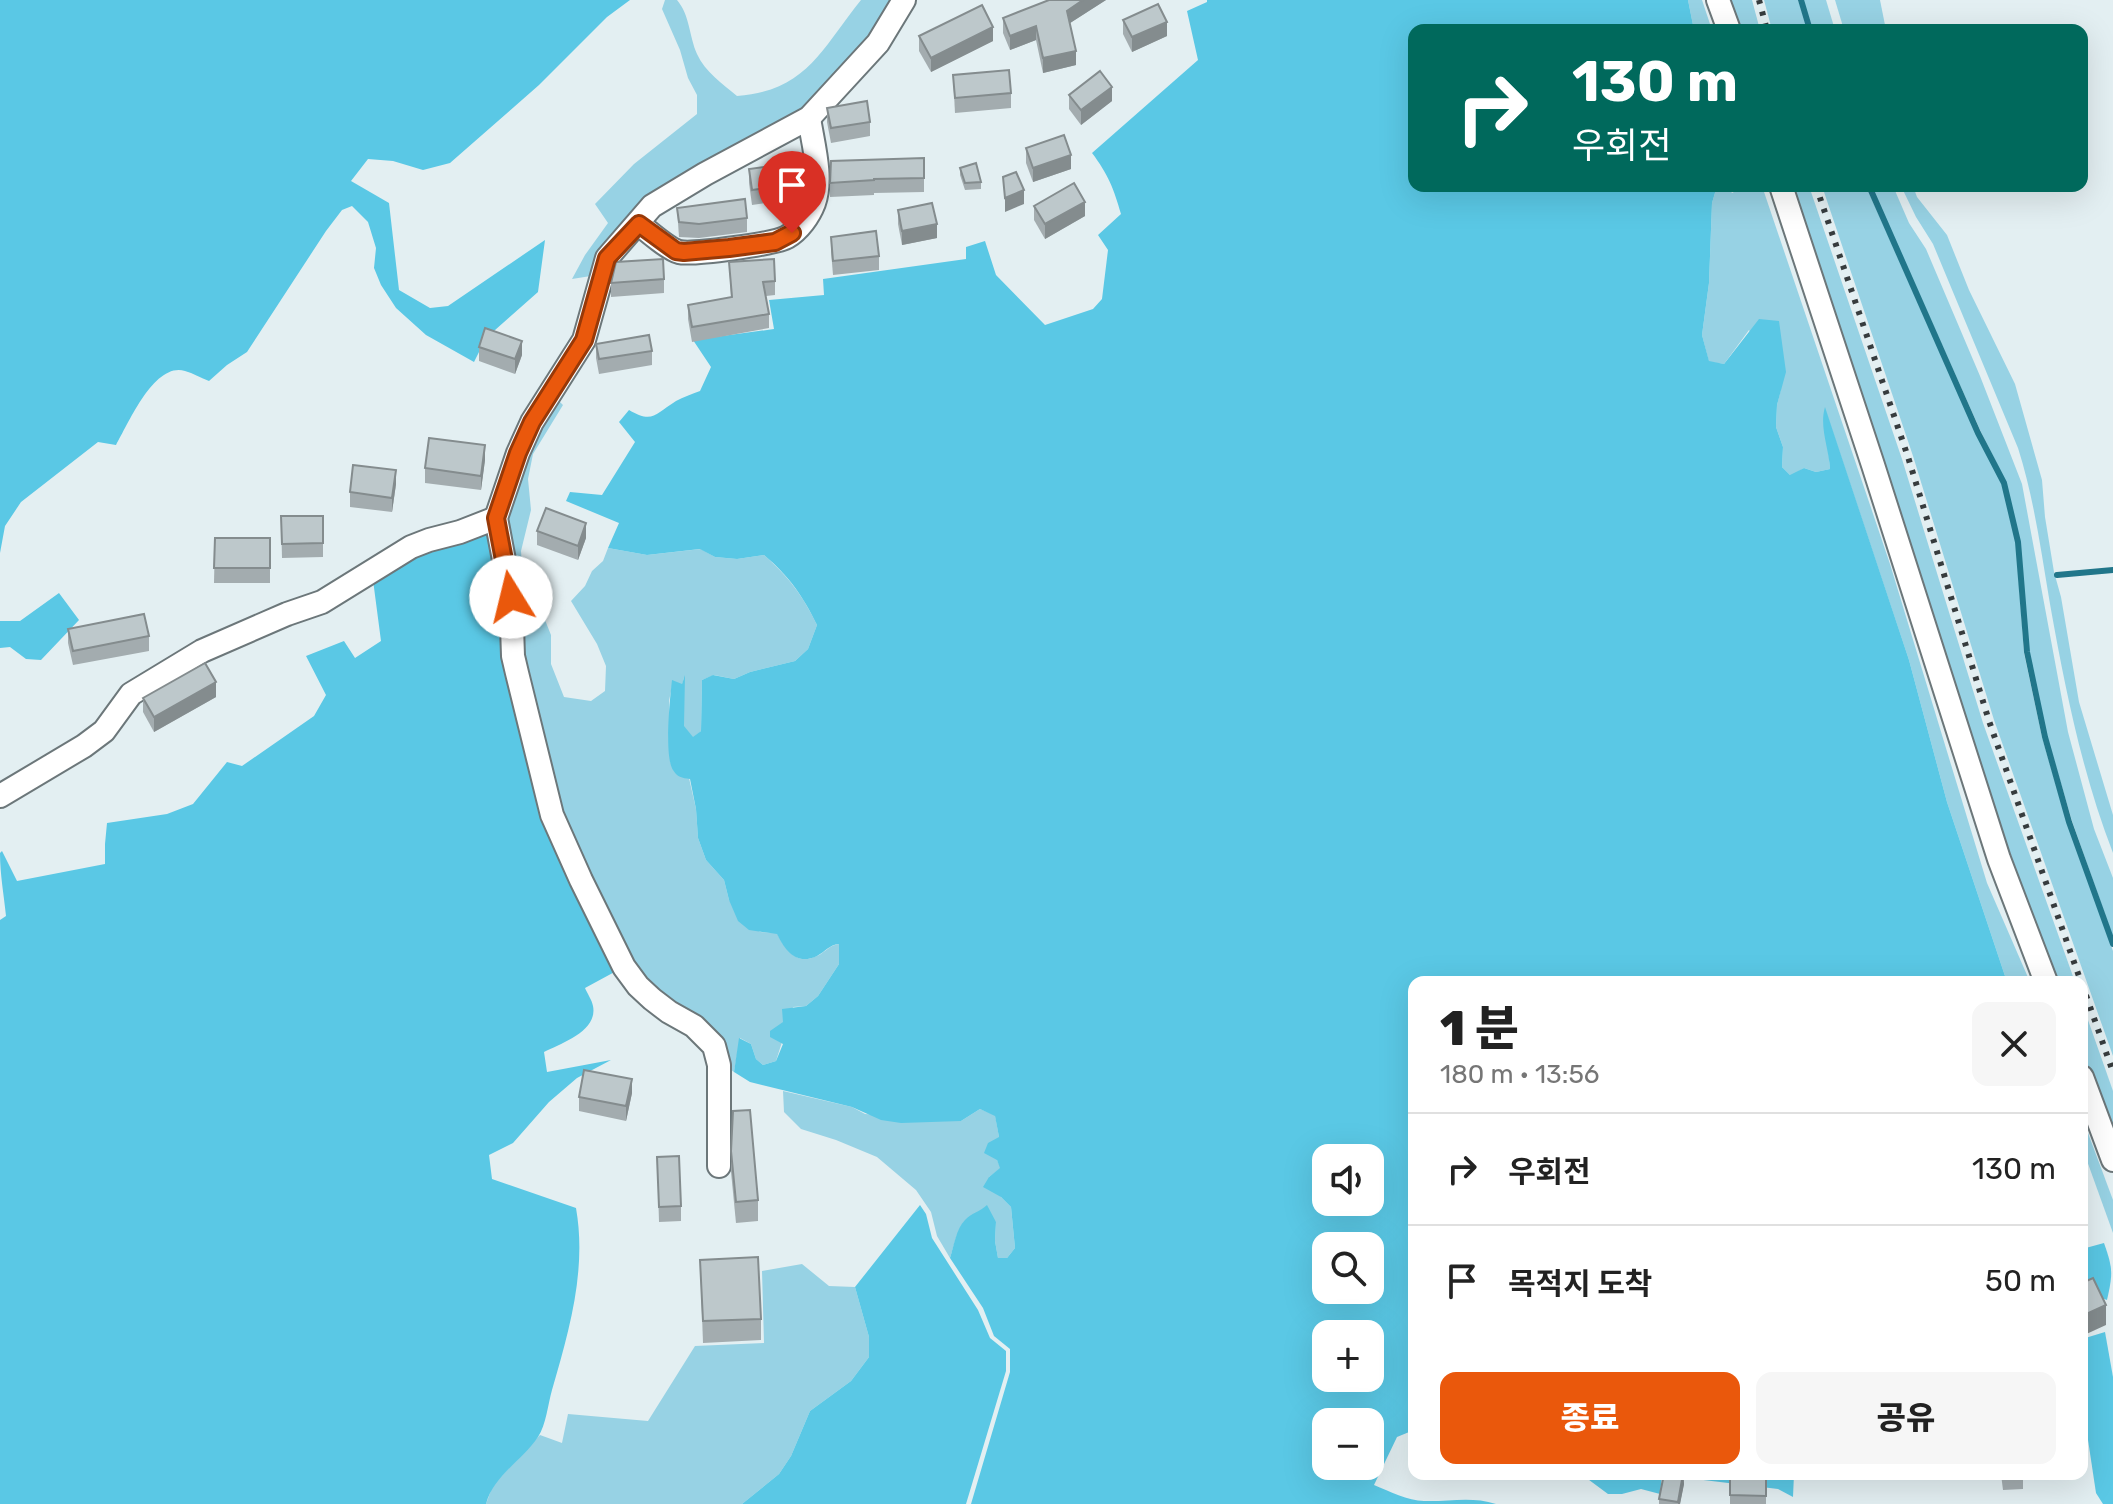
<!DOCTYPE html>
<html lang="ko">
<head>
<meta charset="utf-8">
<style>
  :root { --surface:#fff; --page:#f6f6f6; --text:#222; --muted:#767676; --line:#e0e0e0; --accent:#ea580c }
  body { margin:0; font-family:Rubik,"Noto Sans KR",sans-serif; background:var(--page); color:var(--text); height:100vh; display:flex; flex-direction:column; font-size:30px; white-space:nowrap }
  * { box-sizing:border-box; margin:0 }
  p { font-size:26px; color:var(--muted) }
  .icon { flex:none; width:44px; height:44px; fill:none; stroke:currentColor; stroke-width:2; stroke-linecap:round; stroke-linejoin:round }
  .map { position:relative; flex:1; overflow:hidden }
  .side { position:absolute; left:1408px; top:976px; width:680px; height:504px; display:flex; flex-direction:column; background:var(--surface); border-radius:16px; box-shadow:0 8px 32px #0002 }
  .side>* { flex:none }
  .banner { position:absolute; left:1408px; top:24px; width:680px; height:168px; border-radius:16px; box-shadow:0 8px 32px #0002; background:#00695c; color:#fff; overflow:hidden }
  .tools { position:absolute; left:1312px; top:1144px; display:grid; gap:16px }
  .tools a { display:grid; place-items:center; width:72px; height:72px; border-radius:16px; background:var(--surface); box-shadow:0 8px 32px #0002; font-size:40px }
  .pin { position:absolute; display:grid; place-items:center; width:68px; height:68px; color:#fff; margin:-82px -34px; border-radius:50% 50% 50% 0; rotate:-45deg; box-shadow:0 0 8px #0007 }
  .pin .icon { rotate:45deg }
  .me { position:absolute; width:88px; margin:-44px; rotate:351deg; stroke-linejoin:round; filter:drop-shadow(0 0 6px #0008) }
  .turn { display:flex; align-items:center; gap:28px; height:168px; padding:0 32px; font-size:36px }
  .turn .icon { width:104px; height:104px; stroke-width:2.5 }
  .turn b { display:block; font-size:56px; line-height:68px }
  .round { display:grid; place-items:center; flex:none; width:84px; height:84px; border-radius:16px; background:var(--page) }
  .summary { display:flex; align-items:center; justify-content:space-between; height:136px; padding:0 32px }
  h1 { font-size:48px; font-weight:800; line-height:60px }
  .cta { display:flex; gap:16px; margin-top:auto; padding:16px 32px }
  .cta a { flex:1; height:92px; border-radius:16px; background:var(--accent); color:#fff; font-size:32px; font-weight:800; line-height:92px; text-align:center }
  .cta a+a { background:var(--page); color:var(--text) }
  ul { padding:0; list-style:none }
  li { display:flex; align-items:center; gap:24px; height:112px; padding:0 32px; border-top:2px solid var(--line) }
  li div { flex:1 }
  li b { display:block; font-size:30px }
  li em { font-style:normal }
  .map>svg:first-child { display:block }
  .green { fill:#97d2e4 }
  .forest { fill:#5ac8e5; fill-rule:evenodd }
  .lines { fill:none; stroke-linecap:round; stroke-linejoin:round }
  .stream { stroke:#21768a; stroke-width:6 }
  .minor-casing { stroke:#6c777a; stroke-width:26 }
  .minor { stroke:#fff; stroke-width:22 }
  .rail { stroke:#373c3e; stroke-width:6; stroke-dasharray:4 8; stroke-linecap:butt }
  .wall { fill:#a3acaf }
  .shaded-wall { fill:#848c8e }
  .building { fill:#bdc8cb; stroke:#848c8e; stroke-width:2 }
  .route-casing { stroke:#983908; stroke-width:20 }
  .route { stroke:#ea580c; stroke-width:14 }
</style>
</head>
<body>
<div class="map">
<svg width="2113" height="1504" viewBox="0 0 2113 1504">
  <rect width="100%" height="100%" fill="#e3eff2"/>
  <g class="green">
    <path d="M665 0H677C690 15 689 36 697 54 705 72 723 84 737 96 807 91 822 48 861 0H898L874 40 806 114 702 170 597 275 572 279 585 255 608 223 595 204 634 164 697 114V95L688 78 680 50 662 9Z"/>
    <path d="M1688 0H1702L1712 30H1694Z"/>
    <path d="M1725 0H1752L1760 30H1735Z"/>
    <path d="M1764 0H1798L1808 30H1772Z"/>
    <path d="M1803 0H1826L1835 30H1813Z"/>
    <path d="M1835 0H1880L1886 30H1844Z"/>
    <path d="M1717 186 1733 193 1736 186H1762L1890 564 1987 883 2030 982H2007L1947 802 1909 660 1825 409 1830 469 1816 472 1804 468 1791 476 1782 467 1783 447 1776 427 1777 405 1781 389 1749 330 1724 364 1709 362 1702 335 1709 283 1712 203Z"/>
    <path d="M1788 186H1809L1902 459 1983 723 2075 982H2053L2037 939Z"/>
    <path d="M1822 186H1866L1976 434 2002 484 2016 543 2024 653 2042 737 2067 823 2113 951V1056L1994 720 1913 456Z"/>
    <path d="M1871 186H1893L1909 223 1926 249 1980 376 2022 484 2068 732 2094 829 2113 878V937L2072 821 2047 736 2029 652 2020 542 2006 482 1981 432Z"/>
    <path d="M1901 186H1913L1917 197 1947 235 1969 290 2015 384 2042 480 2045 517 2054 572 2061 597 2079 702 2113 815V853C2082 773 2065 688 2050 604 2041 551 2034 498 2018 448L1933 244 1916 217Z"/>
    <path d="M558 400 563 405 533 454 528 479 531 510 521 551 523 582 535 595 551 635V664L564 697 591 701 605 691 606 666 597 644 571 601 585 586 592 571 603 561 608 548 647 555 701 549 715 557 737 559 764 555C789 577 803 596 817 625L808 649 795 661 750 672 734 679 714 675 702 680 701 731 693 738 684 727V678L682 685 673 681 669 701 670 762 689 778 696 809 698 838 706 860 724 880 729 900 760 932 777 933C785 949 796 966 817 956 826 952 829 945 839 944V964L818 996 806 1006 793 1007 776 1061 763 1065 756 1059 751 1044 740 1038 734 1072 724 1065 648 984 628 951 559 813 519 668 508 530 509 510 528 447Z"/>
    <path d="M2082 1003 2113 1091V1142L2082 1060Z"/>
    <path d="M783 1091 852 1107 865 1114 961 1121 980 1109 995 1115 999 1137 997 1160 1001 1168 989 1177 1001 1197 1011 1207 1015 1248 1007 1258H998L995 1241 996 1222 979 1213C957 1220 957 1238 950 1258L937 1236 931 1212 916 1190 877 1157 836 1140 801 1129 784 1112Z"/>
    <path d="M2082 1117 2113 1200V1233L2082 1147Z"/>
    <path d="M802 1264 829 1286 855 1287 869 1337V1357L851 1381 810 1411 791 1456 779 1474 742 1504H486L493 1485 540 1435 562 1443 568 1414 648 1421 695 1346 764 1343 762 1271Z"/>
  </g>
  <g class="forest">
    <path d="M0 0H630L607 17 539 85 450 163 423 170 393 161 368 159 351 181 389 203 399 290 430 308 448 306 545 240 538 292 486 338 474 362 426 335 396 308 381 285 374 268 376 248 368 222 352 206 342 210 326 231 247 352 227 365 209 381C201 378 193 373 185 371 154 362 129 423 116 445L98 442 21 502 5 526 0 553Z"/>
    <path d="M1207 0H1688L1694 30H1414V186H1717L1712 203 1709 283 1702 335 1709 361 1724 364 1759 319 1779 321 1786 372 1777 405 1776 427 1783 447 1782 467 1790 475 1804 468 1816 472 1830 469C1829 448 1819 427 1825 407L1909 660 1947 802 2007 982H1414V1430L1397 1437 1374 1485C1389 1491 1408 1501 1424 1501 1448 1502 1471 1496 1496 1504H971L1010 1372V1349L994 1336 983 1308 950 1258C954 1246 956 1229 965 1220 971 1213 980 1212 987 1205L996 1222 995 1241 998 1258H1007L1015 1248 1011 1207 1001 1197 983 1187 989 1177 1000 1168 997 1160 984 1153 988 1143 999 1137 995 1116 980 1109 961 1121 901 1123 881 1120 852 1107 750 1082 734 1072 739 1038 751 1044 756 1059 763 1065 776 1061 783 1044 770 1037V1031L783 1022 782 1009 806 1006 818 996 839 964V944C829 945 826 951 817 956 796 966 785 950 777 934L749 930 738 921 729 900 724 880 706 860 698 838 696 809 690 779C682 778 677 777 673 770 664 756 670 698 672 680L682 684 685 675 684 726 693 737 701 731 702 680 713 675 734 679 750 672 795 661 808 649 817 625C803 596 789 576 764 555L737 559 715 557 700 549 647 555 608 548 619 523 566 501 570 492 602 495 635 442 619 422 629 410C653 424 655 414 676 401 683 397 692 394 700 391L711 367 693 340 774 329 769 300 824 295 823 279 966 259V247L985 241 996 275 1045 325 1093 309 1102 299 1108 250 1098 235 1121 214C1114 189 1108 174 1092 153L1198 60 1187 11 1207 2ZM1326 1158H1370V1202H1326ZM1326 1246H1370V1290H1326ZM1326 1334H1370V1378H1326ZM1326 1422H1370V1466H1326Z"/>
    <path d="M494 531 524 729 620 969 585 988C587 993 592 1000 593 1006 598 1031 562 1043 544 1052L547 1072 611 1060 577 1078 549 1102 513 1143 489 1155 492 1179 576 1208C587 1270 569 1331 552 1390 548 1404 546 1425 538 1437 522 1461 494 1475 486 1504H0V920L6 916C4 895 0 875 0 853L2 851 17 881 105 864V844L107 823 167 814 193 804 227 762 242 766 314 716 326 695 306 656 344 641 355 658 381 641 373 580 437 546Z"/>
    <path d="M59 593 79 620 41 660 26 659 10 647 0 648V621H20Z"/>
    <path d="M920 1205 926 1214 932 1238 978 1310 990 1338 1006 1351V1371L966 1504H742L779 1474 791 1456 810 1411 851 1381 869 1357V1337L855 1287Z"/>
    <path d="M2104 1243C2113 1269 2113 1273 2107 1300L2082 1291V1249Z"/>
    <path d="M2105 1332 2113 1377V1504H2103L2096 1493 2082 1400V1339Z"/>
    <path d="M1581 1474H1794L1793 1497 1778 1489 1662 1475 1660 1494 1641 1489 1622 1494H1608Z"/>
  </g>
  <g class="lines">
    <g class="stream">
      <path d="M1801 0 1810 30"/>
      <path d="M1869 186 1978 433 2004 483 2018 542 2027 652 2045 737 2069 822 2113 944"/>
      <path d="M2057 575 2113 570"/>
    </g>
    <g class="minor-casing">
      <g id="minor">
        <path d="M1718 0 1729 30"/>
        <path d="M1781 186 1873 465 1999 859 2046 982"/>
        <path d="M639 224C648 231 668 249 679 252 692 255 775 244 787 237 799 230 809 216 814 203 823 178 813 144 809 118"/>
        <path d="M0 796 84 746 104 731 131 694 202 651 287 614 322 602 411 547 429 540 460 532 496 518"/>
        <path d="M2082 1077 2113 1160"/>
        <path d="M719 1166V1065L714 1046 694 1026 669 1012 652 999 638 986 624 967 581 880 552 815 517 673 513 656 511 597 496 518 518 453 532 422 584 340 607 258 652 206 705 174 809 118 878 43 904 0"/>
      </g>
    </g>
    <use href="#minor" class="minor"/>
    <g class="rail">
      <path d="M1759 0 1767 30"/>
      <path d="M1816 186 1908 457 1989 721 2081 982"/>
      <path d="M2082 984 2113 1072"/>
    </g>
  </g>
  <g class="wall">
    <path d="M1049 0H1106L1070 23 1076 65 1043 73 1036 40 1010 50 1003 33V18Z"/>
    <path d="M1123 20 1167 36 1132 52 1123 34Z"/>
    <path d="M919 36 993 41 931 72 919 51Z"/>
    <path d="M953 75 1011 93V108L955 113Z"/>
    <path d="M1069 95 1112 101 1081 125 1069 109Z"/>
    <path d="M827 108 870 122V136L831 143 827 122Z"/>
    <path d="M1026 148 1071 169 1033 182 1026 163Z"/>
    <path d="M924 158V192L874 193V195L830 197V183Z"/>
    <path d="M960 168 981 182V189L965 190 960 175Z"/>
    <path d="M749 169 804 177 801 198 752 205 749 183Z"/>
    <path d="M1034 206 1085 216 1045 239 1034 220Z"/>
    <path d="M677 208 747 218V232L699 238 679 237Z"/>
    <path d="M898 210 937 238 902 245 898 224Z"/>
    <path d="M831 237 879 256V270L833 275 831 251Z"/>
    <path d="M729 262 775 281V295L766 296 769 314V328L692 342 688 319V305L731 297Z"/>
    <path d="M664 279V293L611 297V283Z"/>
    <path d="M596 344 652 351V365L599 374 596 358Z"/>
    <path d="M479 347 522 355 515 374 479 361Z"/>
    <path d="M485 460 481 490 425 483V468Z"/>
    <path d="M396 484 392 512 350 507V492Z"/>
    <path d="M281 516H323V557L282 558Z"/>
    <path d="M537 531 586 538 578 560 537 545Z"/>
    <path d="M215 538H270V583H214Z"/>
    <path d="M68 629 149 636V651L73 665 68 643Z"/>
    <path d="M216 697 154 732 143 712V698Z"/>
    <path d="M632 1093 626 1121 579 1111V1097Z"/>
    <path d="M731 1151 758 1200V1221L736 1223 731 1172Z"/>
    <path d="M657 1157 681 1206V1221L659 1222Z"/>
    <path d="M700 1260 761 1319V1340L703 1343Z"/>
    <path d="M1684 1474V1484L1680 1504H1659V1499Z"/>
    <rect x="1730" y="1474" width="36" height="30"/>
    <path d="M2001 1474H2023V1489L2003 1490Z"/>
  </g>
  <g class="shaded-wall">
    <path d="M1083 0H1106L1067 25V11Z"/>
    <path d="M1167 22V36L1132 52V37Z"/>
    <path d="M1036 26V40L1010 50V36Z"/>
    <path d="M993 27V41L931 72V58Z"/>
    <path d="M1076 51V65L1043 73V58Z"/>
    <path d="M1112 87V101L1081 125V110Z"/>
    <path d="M1071 155V169L1033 182V168Z"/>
    <path d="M804 162V177L801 198V183Z"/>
    <path d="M1024 190V204L1005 212V198Z"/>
    <path d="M1085 202V216L1045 239V224Z"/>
    <path d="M937 224V238L902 245V231Z"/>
    <path d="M522 341V355L515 374V359Z"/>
    <path d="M485 445V460L481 490V476Z"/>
    <path d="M396 470V484L392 512V498Z"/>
    <path d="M586 523V538L578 560V546Z"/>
    <path d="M216 682V697L154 732V717Z"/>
    <path d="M632 1079V1093L626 1121V1106Z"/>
    <path d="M2106 1305V1325L2082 1336V1316Z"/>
    <path d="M1683 1474 1684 1484 1680 1504H1678Z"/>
  </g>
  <g class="building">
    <path d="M1049 0H1083L1067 11 1076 51 1043 58 1036 26 1010 36 1003 18Z"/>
    <path d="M1158 4 1167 22 1132 37 1123 20Z"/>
    <path d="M982 5 993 27 931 58 919 36Z"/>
    <path d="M1009 70 1011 93 955 98 953 75Z"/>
    <path d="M1100 71 1112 87 1081 110 1069 95Z"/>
    <path d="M867 101 870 122 831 128 827 108Z"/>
    <path d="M1064 135 1071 155 1033 168 1026 148Z"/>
    <path d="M924 158V178L874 179V180L830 183 831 161Z"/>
    <path d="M804 162 801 183 752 190 749 169Z"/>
    <path d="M976 163 981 182 965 183 960 168Z"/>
    <path d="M1016 172 1024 190 1005 198 1003 177Z"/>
    <path d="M1074 183 1085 202 1045 224 1034 206Z"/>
    <path d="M745 199 747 218 699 224 679 222 677 208Z"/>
    <path d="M932 203 937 224 902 231 898 210Z"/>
    <path d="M876 231 879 256 833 261 831 237Z"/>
    <path d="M663 259 664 279 611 283 616 262Z"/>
    <path d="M774 259 775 281 763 282 769 314 692 327 688 305 732 297 729 262Z"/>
    <path d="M485 328 522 341 515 359 479 347Z"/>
    <path d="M649 335 652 351 599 359 596 344Z"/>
    <path d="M429 438 485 445 481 476 425 468Z"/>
    <path d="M353 465 396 470 392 498 350 492Z"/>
    <path d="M546 508 586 523 578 546 537 531Z"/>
    <path d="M281 516H323V543L282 544Z"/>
    <path d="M215 538H270V568H214Z"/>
    <path d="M144 614 149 636 73 651 68 629Z"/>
    <path d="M205 663 216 682 154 717 143 698Z"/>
    <path d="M584 1070 632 1079 626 1106 579 1097Z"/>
    <path d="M750 1110 758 1200 736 1202 731 1151 733 1111Z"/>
    <path d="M679 1156 681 1206 659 1207 657 1157Z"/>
    <path d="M758 1257 761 1319 703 1321 700 1260Z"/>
    <path d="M2093 1278 2106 1305 2082 1316V1283Z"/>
    <path d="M1664 1474H1683L1678 1502 1659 1499Z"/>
    <path d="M1730 1474H1766V1496L1730 1495Z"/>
    <path d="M2002 1474H2023L2003 1476Z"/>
  </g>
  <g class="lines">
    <g class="route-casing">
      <path id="route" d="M511 597 496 518 518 453 532 422 584 340 607 258 639 224 676 251 684 252 729 248 775 242 792 233"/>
    </g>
    <use href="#route" class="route"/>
  </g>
</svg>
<div class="tools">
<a><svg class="icon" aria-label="sound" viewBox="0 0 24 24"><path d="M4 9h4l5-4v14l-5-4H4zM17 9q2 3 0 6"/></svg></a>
<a><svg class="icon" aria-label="search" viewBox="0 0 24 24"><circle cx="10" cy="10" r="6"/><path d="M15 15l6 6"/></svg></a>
<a>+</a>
<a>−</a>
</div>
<div class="pin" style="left:792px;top:233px;background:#d93025"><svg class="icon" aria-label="arrive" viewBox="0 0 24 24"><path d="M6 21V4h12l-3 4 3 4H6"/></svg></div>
<svg class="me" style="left:511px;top:597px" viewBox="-20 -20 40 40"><circle r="19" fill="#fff"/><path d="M0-13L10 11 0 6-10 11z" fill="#ea580c"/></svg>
<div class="banner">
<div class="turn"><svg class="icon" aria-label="right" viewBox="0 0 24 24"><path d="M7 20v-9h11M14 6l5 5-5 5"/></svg><div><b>130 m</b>우회전</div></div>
</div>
<section class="side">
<div class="summary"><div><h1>1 분</h1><p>180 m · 13:56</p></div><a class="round"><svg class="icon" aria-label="close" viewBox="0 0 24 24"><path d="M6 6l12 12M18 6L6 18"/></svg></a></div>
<ul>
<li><svg class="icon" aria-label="right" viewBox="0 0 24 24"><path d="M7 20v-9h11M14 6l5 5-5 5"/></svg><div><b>우회전</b></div><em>130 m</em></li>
<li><svg class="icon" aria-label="arrive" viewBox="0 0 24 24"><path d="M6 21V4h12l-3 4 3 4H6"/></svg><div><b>목적지 도착</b></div><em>50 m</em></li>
</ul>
<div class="cta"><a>종료</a><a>공유</a></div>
</section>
</div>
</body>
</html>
